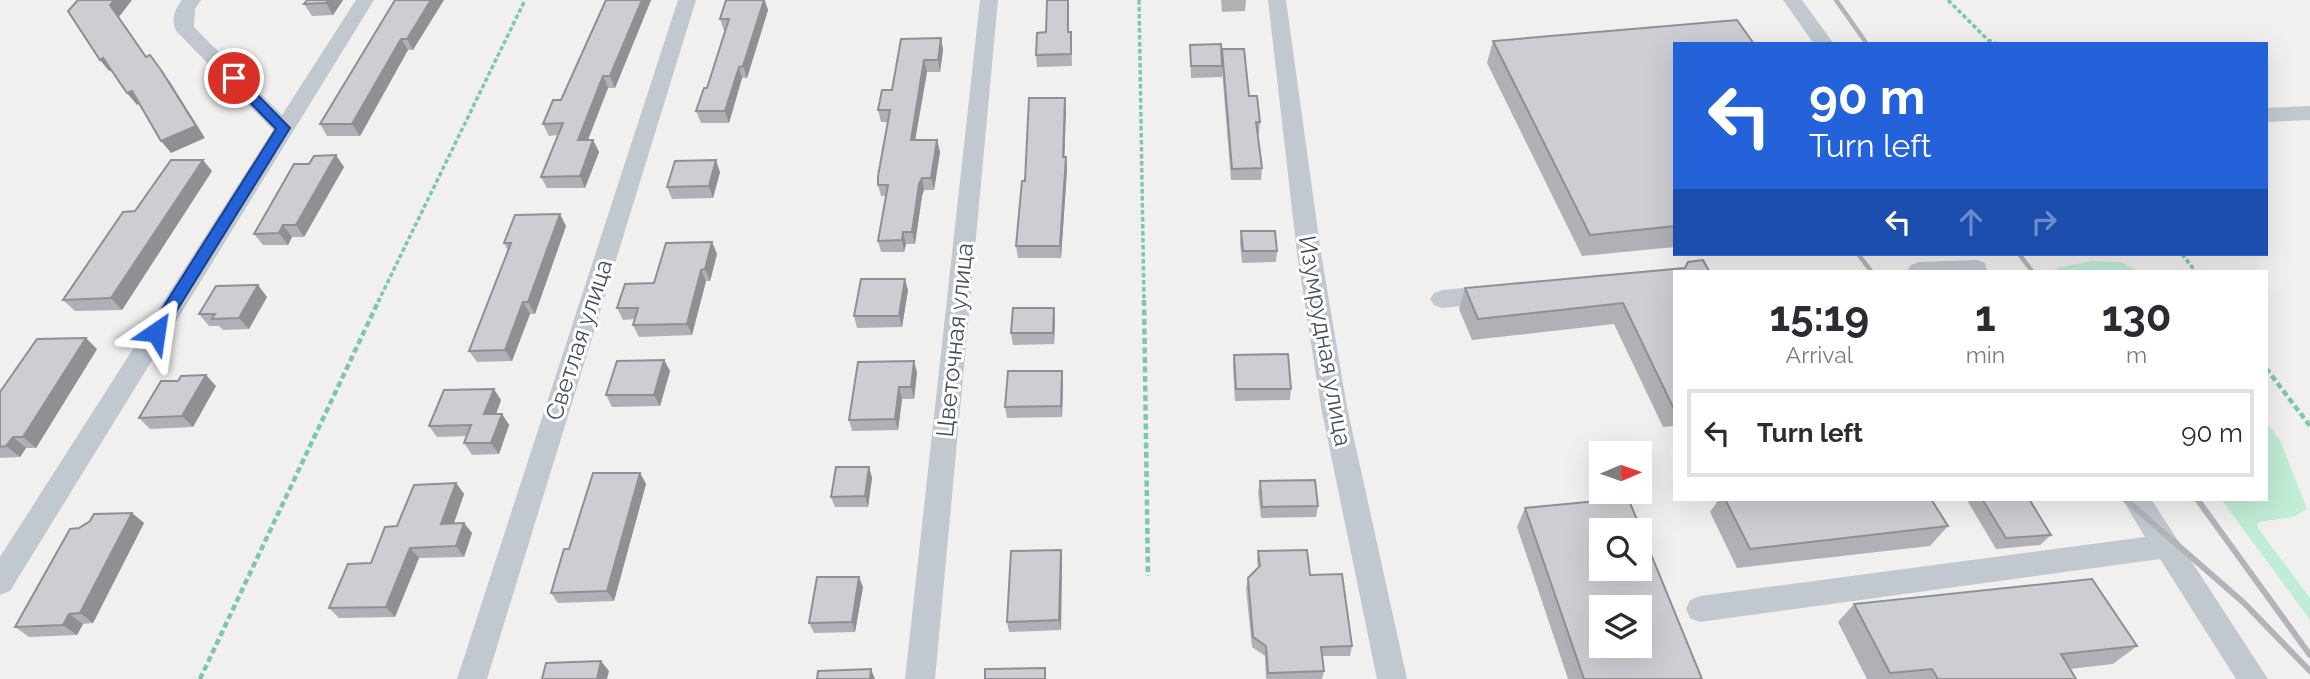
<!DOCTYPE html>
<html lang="en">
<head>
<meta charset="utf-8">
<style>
  :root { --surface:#fff; --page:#f7f7f7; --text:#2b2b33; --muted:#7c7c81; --line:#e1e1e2 }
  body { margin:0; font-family:Raleway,sans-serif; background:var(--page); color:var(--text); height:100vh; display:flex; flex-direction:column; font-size:26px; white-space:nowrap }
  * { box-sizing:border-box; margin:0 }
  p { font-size:23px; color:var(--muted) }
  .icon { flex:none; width:38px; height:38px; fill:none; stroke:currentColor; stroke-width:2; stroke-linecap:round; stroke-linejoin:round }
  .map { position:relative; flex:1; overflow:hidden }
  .panel { position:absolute; left:1673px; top:270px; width:595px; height:231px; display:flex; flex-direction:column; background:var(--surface); border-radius:0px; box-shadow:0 7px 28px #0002 }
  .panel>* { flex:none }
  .guide { position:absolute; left:1673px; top:42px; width:595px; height:214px; border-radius:0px; box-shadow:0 7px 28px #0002; background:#2362d9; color:#fff; overflow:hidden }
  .needle { width:46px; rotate:88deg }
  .tools { position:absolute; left:1589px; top:441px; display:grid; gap:14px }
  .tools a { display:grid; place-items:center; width:63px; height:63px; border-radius:0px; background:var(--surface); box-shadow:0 7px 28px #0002; font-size:35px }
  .pin { position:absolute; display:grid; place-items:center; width:60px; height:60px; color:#fff; margin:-30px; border:4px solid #fff; border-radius:50%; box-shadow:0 2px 7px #0007 }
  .me { position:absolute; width:77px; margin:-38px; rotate:32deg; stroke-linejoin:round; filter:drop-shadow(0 0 5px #0008) }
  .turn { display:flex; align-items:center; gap:24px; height:147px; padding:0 21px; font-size:32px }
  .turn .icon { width:91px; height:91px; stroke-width:2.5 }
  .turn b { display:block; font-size:49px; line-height:60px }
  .lanes { display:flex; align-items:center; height:66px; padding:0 21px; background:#0003; justify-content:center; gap:35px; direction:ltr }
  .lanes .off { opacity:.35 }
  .eta { display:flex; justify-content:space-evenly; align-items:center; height:119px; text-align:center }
  .eta b { font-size:42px; font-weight:700; line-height:49px }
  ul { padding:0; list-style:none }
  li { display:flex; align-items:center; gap:21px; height:88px; margin:0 14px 10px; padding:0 7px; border:4px solid var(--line); border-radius:0px }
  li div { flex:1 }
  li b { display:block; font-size:26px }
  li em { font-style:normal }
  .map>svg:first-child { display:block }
  .green { fill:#c0edd6 }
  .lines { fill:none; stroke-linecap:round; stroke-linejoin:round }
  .path-far1 { stroke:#7ac9a9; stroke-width:3.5; stroke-dasharray:4.5 2.5; stroke-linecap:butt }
  .path { stroke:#7ac9a9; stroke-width:4.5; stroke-dasharray:6 3.5; stroke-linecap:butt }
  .minor { fill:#c1c8d0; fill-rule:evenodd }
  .rail-far1 { stroke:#b2b4b9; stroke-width:4.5 }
  .rail { stroke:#b2b4b9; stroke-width:6 }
  .wall { fill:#afb1b6 }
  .shaded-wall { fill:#8f9094 }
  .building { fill:#ccced4; stroke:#8f9094; stroke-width:2; fill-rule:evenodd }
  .route { fill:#2362d9; stroke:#17408d; stroke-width:2 }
  .labels { text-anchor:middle; stroke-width:6; stroke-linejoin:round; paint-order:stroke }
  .street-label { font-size:24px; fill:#48515c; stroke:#fff }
</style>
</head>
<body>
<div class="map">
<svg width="2310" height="679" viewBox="0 0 2310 679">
  <rect width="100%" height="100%" fill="#f2f0ef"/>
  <g class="green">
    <path d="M2092 261 2121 262 2138 271H2057V268Z"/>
    <path d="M2266 423 2280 440 2307 509 2294 517 2258 522V528L2310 598V620L2221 499H2266Z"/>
  </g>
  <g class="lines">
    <g class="path-far1">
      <path d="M1139 0 1144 302"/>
      <path d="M1948 0 1988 40 1998 44"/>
      <path d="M2182 254 2195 271"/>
      <path d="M378 302 525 0"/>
    </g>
    <g class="path">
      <path d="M1144 300 1148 576"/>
      <path d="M2266 368 2310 426"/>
      <path d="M200 679 379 300"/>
    </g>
    <g class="minor">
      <path d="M182 0H201L195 9 194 27 282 115 356 0H374L10 591 0 595V557L273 130 177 32C170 22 175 8 182 0Z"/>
      <path d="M678 0H696L487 679H457Z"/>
      <path d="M980 0H998L935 679H905Z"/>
      <path d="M1268 0H1286L1321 253 1347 407 1407 679H1377L1321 407 1297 253Z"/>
      <path d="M1783 0H1802L1834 44H1814Z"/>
      <path d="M2310 106V120L2266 122V108Z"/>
      <path d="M1977 260 1985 263 1987 271H1907L1911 265 1919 262Z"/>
      <path d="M1496 285 1504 288 1508 294 1504 300 1496 303 1442 308 1434 305 1430 299 1434 293 1442 290Z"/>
      <path d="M2122 499H2151L2268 679H2236L2160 559 1700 622 1690 618 1686 609 1690 600 1700 596 2145 537Z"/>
    </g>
    <g class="rail-far1">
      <path d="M1836 0 1867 44"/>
      <path d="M1858 254 1871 271"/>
      <path d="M2019 254 2032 271"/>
    </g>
    <g class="rail">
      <path d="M2125 499 2244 603 2310 671"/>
      <path d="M2197 499 2310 655"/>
    </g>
  </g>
  <g class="wall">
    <path d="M307 0H343L333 15 312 16 304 4Z"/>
    <path d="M395 0 413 50H408L360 136H327L320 124Z"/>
    <path d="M606 0H651L615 88H608L588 140H593L599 152 585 188H547L541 177 558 135 549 136 543 124 561 100Z"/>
    <path d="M726 0H765L768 10 747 78H742L729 123H701L696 111 707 88 725 31H724L720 19Z"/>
    <path d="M1069 0V32H1071L1072 66 1037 67 1036 55 1046 32Z"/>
    <path d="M1221 0H1246L1245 11 1222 12Z"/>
    <path d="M941 38 943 50 940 72H927L915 140H937L940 152 934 190H924L922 196 915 244H906L904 252H881L878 241 886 196H881L878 185 888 122H881L878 110 892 90Z"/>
    <path d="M1493 41 1675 44V247L1582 256 1487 63Z"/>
    <path d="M1190 45 1222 55 1249 96 1260 122 1259 134H1258L1262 168 1261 180H1231L1222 70V77L1191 78Z"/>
    <path d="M1065 98 1066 110 1064 157H1066L1067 169 1061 258H1018L1016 246 1025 181Z"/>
    <path d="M344 167 304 237H292L288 245H263L254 234Z"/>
    <path d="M212 171 122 310 75 311 63 300 135 211Z"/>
    <path d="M720 172 713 198 672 199 667 187Z"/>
    <path d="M566 226 535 314H530L512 361 477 362 469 351 508 251 504 243Z"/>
    <path d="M1241 231 1277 251 1276 262 1242 263 1240 243Z"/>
    <path d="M712 242 717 254 710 281H706L692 335 639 337 633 325 635 319 623 320 617 308Z"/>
    <path d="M1688 262 1709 271H1675V426L1663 427 1614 324 1472 340 1459 309 1465 288 1684 268Z"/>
    <path d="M908 290 902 327 857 328 854 316Z"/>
    <path d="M267 297 249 329 223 330 219 326H209L199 314Z"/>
    <path d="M1055 319 1054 344 1013 345 1011 333Z"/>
    <path d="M97 349 36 448H26L20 457 0 458V392Z"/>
    <path d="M1234 355 1291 389 1290 400 1235 401 1233 366Z"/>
    <path d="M664 360 670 371 660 406 612 407 606 395Z"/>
    <path d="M1062 371 1063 382 1062 417 1007 418 1005 407Z"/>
    <path d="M917 372 914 399H902L898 430 852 431 849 420Z"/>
    <path d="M216 386 193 427 150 429 139 418Z"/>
    <path d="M501 400 496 414H502L509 425 499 454 472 455 464 443 467 436 437 437 429 426Z"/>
    <path d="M869 467 872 478 868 507H835L831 497Z"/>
    <path d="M640 473 646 484 614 601 558 603 551 593 569 549Z"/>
    <path d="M1260 481 1318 506 1316 517 1261 518 1258 492Z"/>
    <path d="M456 483 464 494 454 523H464L472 533 464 557 419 558 395 617 339 618 329 608 371 563 397 526Z"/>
    <path d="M1719 499H1936L1933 502 1948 526 1930 546 1737 568 1710 512Z"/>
    <path d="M1971 499H2029L2051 535 2040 545 1996 549 1968 502Z"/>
    <path d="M1525 508 1702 679H1568L1517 527Z"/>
    <path d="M132 513 144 523 93 623 83 624 77 635 29 637 15 627 79 528Z"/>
    <path d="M1061 550 1062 560 1061 630 1009 632 1007 622Z"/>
    <path d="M1258 551 1310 575 1352 646 1350 656H1322L1324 671 1322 679H1266L1265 656 1252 647 1246 589 1248 578 1258 568 1257 562Z"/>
    <path d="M863 587 855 632 814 633 809 623Z"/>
    <path d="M1854 604 2137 646 2113 664 2070 669 2076 679H1867L1838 622Z"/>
  </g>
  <g class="shaded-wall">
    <path d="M114 0H132L119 17 110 5Z"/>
    <path d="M328 0H343L333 15 326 3Z"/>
    <path d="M431 0H444L413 50 407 39Z"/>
    <path d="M642 0H651L615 88 610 76Z"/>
    <path d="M764 0 768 10 747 78 743 66Z"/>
    <path d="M941 38 943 50 940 72 938 60Z"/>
    <path d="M401 39 408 50 360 136 352 124Z"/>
    <path d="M103 58 112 70 109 71 100 60Z"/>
    <path d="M924 60 927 72 913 152 911 140Z"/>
    <path d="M739 67 742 78 729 123 725 111Z"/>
    <path d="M161 70 170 82 205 138 171 153 161 141Z"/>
    <path d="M603 76 608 88 583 152 578 140Z"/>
    <path d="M132 91 141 103 137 105 127 93Z"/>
    <path d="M1065 98 1066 110 1064 169 1063 157Z"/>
    <path d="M593 140 599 152 585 188 580 176Z"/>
    <path d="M937 140 940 152 934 190 931 178Z"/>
    <path d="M336 155 344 167 304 237 296 225Z"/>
    <path d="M1066 157 1067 169 1061 258 1060 246Z"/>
    <path d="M203 160 212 171 122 310 111 298Z"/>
    <path d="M716 160 720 172 713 198 709 186Z"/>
    <path d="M922 178 924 190 922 196 915 244 912 232 919 184Z"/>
    <path d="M560 214 566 226 535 314 528 302Z"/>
    <path d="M283 225 292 237 288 245 279 233Z"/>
    <path d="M903 232 906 244 904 252 902 240Z"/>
    <path d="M712 242 717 254 710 281 705 269Z"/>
    <path d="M701 270 706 281 692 335 687 324Z"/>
    <path d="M905 279 908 290 902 327 899 316Z"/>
    <path d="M258 285 267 297 249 329 239 318Z"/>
    <path d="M523 302 530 314 512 361 505 350Z"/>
    <path d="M1054 308 1055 319 1054 344 1053 333Z"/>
    <path d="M86 338 97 349 36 448 23 437Z"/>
    <path d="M664 360 670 371 660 406 654 395Z"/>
    <path d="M914 361 917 372 914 399 911 387Z"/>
    <path d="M1062 371 1063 382 1062 417 1061 406Z"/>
    <path d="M206 375 216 386 193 427 182 416Z"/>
    <path d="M899 387 902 399 898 430 895 419Z"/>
    <path d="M494 389 501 400 492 425 484 414Z"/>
    <path d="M502 414 509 425 499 454 491 443Z"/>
    <path d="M13 437 26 448 20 457 6 446Z"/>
    <path d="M869 467 872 478 868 507 865 496Z"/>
    <path d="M640 473 646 484 614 601 607 591Z"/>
    <path d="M456 483 464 494 450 534 441 524Z"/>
    <path d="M132 513 144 523 93 623 80 613Z"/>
    <path d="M464 523 472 533 464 557 456 546Z"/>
    <path d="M410 548 419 558 395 617 386 607Z"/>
    <path d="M1061 550 1062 560 1061 630 1059 620Z"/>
    <path d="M859 577 863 587 855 632 852 622Z"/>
    <path d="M69 614 83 624 77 635 63 625Z"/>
    <path d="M601 661 609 671 607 679H597Z"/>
    <path d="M871 669 875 679H870Z"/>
  </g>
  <g class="building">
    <path d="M78 0H114L110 5 146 57 150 55 161 70 196 126 161 141 132 91 127 93 103 58 100 60 68 11Z"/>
    <path d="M307 0H328L326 3 304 4Z"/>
    <path d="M395 0H431L407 39H401L352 124H320Z"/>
    <path d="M606 0H642L610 76H603L578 140H593L580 176 541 177 563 123 543 124 553 100H561Z"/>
    <path d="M726 0H764L743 66 739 67 725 111H696L704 88H707L729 19H720Z"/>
    <path d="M1047 0H1068V32H1071V54L1036 55 1037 33 1046 32Z"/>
    <path d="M1737 20 1754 44H1675V226L1590 235 1493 41Z"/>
    <path d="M941 38 938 60H924L911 140H937L931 178H922L919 184 912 232H903L902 240 878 241 888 185H878V176L890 110H878L882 90H892L901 39Z"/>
    <path d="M1221 44 1222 66H1191L1190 45Z"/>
    <path d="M1222 49H1244L1249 96H1257L1260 122H1256L1262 168 1232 169Z"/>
    <path d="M1029 98H1065L1063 157H1066L1060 246H1016L1022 181H1025Z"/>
    <path d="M336 155 296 225H283L279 233 254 234 294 164H309L314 156Z"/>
    <path d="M171 160H203L111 298 63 300 123 212 135 211Z"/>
    <path d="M716 160 709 186 667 187 675 161Z"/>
    <path d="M560 214 528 302H523L505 350 469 351 511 243H504L515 215Z"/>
    <path d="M1241 231H1275L1277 251H1243Z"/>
    <path d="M712 242 705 269 701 270 687 324 633 325 638 308H617L625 284 654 283 666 243Z"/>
    <path d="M1703 260 1709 271H1675V407H1673L1623 303 1478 319 1465 288 1685 268 1688 262Z"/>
    <path d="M861 279H905L899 316H854Z"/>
    <path d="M258 285 239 318 212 319 215 314H199L216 286Z"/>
    <path d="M1013 308H1054L1053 333H1011Z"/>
    <path d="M86 338 23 437H13L6 446 0 447V392L37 339Z"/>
    <path d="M1288 354 1291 389H1236L1234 355Z"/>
    <path d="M664 360 654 395H606L617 361Z"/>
    <path d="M914 361 911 387H899L895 419 849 420 858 362Z"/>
    <path d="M1008 371H1062L1061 406 1005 407Z"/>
    <path d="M206 375 182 416 139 418 161 381H178L181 376Z"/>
    <path d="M494 389 484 414H502L491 443H464L471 425 429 426 444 390Z"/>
    <path d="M836 467H869L865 496 831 497Z"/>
    <path d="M593 473H640L607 591 551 593 564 549H569Z"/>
    <path d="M1315 480 1318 506 1262 507 1260 481Z"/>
    <path d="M456 483 441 524 464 523 456 546 410 548 386 607 329 608 348 564 371 563 385 527 397 526 414 485Z"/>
    <path d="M1628 498 1702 679H1584L1525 508ZM1601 530H1640V569H1601ZM1601 607H1640V646H1601Z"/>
    <path d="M1725 499H1931L1948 526 1750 549Z"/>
    <path d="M1982 499H2029L2051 535 2006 538Z"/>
    <path d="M132 513 80 613 69 614 63 625 15 627 70 529 79 528 90 521 94 514Z"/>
    <path d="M1061 550 1059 620 1007 622 1011 551Z"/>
    <path d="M1307 550 1310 575 1342 574 1352 646 1321 647 1324 671 1268 673 1266 646 1253 637 1248 578 1260 566 1258 551Z"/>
    <path d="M817 577H859L852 622 809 623Z"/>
    <path d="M2092 579 2137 646 2061 654 2076 679H1938L1932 669 1890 673 1854 604Z"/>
    <path d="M601 661 597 679H542L546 663Z"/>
    <path d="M1045 668V679H985V669Z"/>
    <path d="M871 669 870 679H817L818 671Z"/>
  </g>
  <path class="route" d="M234 74 238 75 290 128 161 336H150L148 332 150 328 276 129 229 81V75Z"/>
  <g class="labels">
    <g class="street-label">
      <text transform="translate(579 340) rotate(-72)" y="8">Светлая улица</text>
      <text transform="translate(955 340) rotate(-84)" y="8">Цветочная улица</text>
      <text transform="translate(1325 341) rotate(80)" y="8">Изумрудная улица</text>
    </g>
  </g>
</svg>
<div class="tools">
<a><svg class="needle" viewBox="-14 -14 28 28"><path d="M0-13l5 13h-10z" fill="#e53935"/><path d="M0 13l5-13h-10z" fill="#7c7c81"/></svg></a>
<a><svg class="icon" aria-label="search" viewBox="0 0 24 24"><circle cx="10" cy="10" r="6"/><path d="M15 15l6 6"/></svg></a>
<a><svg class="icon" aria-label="layers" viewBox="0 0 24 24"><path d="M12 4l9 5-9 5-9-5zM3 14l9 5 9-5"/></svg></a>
</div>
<div class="pin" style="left:234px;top:78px;background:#d93025"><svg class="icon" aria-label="arrive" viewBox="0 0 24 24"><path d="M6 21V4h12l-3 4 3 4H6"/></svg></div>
<svg class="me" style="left:156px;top:332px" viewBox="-20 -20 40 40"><path d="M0-17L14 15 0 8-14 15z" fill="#2362d9" stroke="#fff" stroke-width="4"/></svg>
<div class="guide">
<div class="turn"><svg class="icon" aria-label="left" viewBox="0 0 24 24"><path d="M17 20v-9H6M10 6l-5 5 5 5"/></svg><div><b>90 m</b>Turn left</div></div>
<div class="lanes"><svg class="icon" aria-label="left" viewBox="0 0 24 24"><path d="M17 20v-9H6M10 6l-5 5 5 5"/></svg><svg class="icon off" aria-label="ahead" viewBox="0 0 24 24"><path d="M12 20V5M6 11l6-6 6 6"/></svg><svg class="icon off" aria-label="right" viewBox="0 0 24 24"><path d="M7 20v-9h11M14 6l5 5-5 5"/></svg></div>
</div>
<section class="panel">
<div class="eta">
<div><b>15:19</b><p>Arrival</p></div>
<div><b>1</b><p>min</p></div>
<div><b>130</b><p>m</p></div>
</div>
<ul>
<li><svg class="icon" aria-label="left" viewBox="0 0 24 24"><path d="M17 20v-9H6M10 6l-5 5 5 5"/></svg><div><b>Turn left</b></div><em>90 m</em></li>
</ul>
</section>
</div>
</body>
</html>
